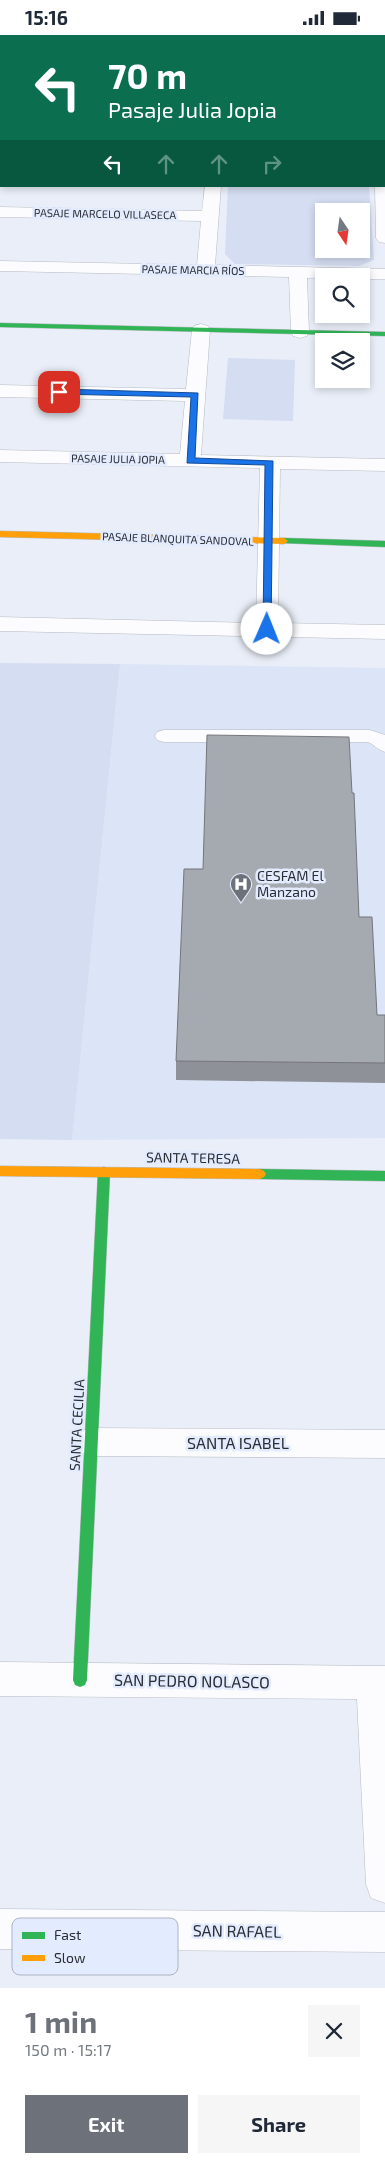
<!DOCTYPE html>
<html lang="en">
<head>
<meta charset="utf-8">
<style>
  :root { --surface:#fff; --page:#f6f6f7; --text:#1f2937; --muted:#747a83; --accent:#6d7179 }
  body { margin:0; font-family:"Exo 2",sans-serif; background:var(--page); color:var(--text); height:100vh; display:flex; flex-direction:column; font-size:19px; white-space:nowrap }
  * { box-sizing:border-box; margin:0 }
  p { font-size:16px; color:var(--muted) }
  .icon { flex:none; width:28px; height:28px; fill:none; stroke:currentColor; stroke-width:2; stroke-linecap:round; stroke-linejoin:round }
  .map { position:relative; height:1953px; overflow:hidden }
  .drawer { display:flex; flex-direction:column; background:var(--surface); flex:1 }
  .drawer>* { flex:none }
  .top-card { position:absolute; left:0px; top:0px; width:385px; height:152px; box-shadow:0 2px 8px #0003; background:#0b6e4f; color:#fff; overflow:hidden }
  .needle { width:32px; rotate:167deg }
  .controls { position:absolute; left:315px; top:168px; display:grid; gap:10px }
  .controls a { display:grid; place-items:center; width:55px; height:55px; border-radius:0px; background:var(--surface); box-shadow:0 2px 8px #0003; font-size:25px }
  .pin { position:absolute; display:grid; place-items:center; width:42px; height:42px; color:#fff; margin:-21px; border-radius:10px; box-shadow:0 2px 8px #0006 }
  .me { position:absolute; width:55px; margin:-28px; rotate:1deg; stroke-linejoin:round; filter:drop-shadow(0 0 4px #0008) }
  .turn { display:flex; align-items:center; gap:18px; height:105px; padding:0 25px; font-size:22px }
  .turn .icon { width:65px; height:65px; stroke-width:2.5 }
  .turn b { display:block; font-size:35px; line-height:42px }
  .lanes { display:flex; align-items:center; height:48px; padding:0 25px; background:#0003; justify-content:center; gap:25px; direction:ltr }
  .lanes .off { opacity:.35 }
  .round { display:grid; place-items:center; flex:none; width:52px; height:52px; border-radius:0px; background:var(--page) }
  .summary { display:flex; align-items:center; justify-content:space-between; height:85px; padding:0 25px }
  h1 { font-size:30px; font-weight:700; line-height:38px; color:var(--accent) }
  .primary-button { display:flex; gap:10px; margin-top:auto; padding:10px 25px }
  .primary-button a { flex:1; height:58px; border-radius:0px; background:var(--accent); color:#fff; font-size:20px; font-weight:700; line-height:58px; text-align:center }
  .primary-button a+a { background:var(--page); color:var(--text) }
  .status { display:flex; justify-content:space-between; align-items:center; height:35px; padding:0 25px; background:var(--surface); direction:ltr }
  .status svg { height:14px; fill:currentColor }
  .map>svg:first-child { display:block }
  .built { fill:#dce5f7 }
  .green { fill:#d4ddf1; fill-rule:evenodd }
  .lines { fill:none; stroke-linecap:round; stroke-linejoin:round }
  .lane-casing { stroke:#b6bac2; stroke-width:1 }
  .street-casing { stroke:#b6bac2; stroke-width:1 }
  .fast-casing { stroke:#b6bac2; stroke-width:1 }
  .slow-casing { stroke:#b6bac2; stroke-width:1 }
  .lane { fill:#fcfcfe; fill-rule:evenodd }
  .street { fill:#fcfcfe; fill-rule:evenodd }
  .fast { fill:#30b455; fill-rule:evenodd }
  .slow { fill:#ff9f0a; fill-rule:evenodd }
  .wall { fill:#8e9197 }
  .building { fill:#a5a9b0; stroke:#74767b }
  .route { fill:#1a73e8; stroke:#114b97 }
  .labels { text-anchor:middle; stroke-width:5; stroke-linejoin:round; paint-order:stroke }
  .far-street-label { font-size:11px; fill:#2a2d34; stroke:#e3ecfe }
  .poi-label { font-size:14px; fill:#2a2d34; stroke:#e3ecfe; text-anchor:start }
  .street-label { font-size:14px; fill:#2a2d34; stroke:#e3ecfe }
  .near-street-label { font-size:16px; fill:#2a2d34; stroke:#e3ecfe }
  .key { fill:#e3ecfe; stroke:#acb3c1; stroke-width:1 }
  .key-label { font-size:14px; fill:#2a2d34 }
</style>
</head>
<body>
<div class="status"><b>15:16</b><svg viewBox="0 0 49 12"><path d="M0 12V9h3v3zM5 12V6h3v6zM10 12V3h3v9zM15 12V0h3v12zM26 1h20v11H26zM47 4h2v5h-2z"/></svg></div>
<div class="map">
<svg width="385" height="1953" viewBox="0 0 385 1953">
  <rect width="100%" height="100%" fill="#e9eef8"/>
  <path class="built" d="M120 629 385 633V1103L72 1105Z"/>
  <g class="green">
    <path d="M228 151H369L374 225 359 231 235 229 225 219ZM324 176H361V214H324Z"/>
    <path d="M228 323 295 325 293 386 223 384Z"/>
    <path d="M0 628 120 629 72 1105 0 1104Z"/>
  </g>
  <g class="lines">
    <g class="lane-casing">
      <path id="lane" d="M164 695H370L385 700V717C378 715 375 710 368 707H164L157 705 155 701 157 697Z"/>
    </g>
    <g class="street-casing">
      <g id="street">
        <rect x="355" y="0" width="18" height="1"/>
        <rect x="0" y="23" width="1" height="10"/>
        <rect x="384" y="29" width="1" height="10"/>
        <rect x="0" y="73" width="1" height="10"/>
        <rect x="384" y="78" width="1" height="10"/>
        <rect x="0" y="123" width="1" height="10"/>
        <path d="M384 146H385V208L379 207 376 203 375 151H384Z"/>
        <path d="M205 151H221L215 230 385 234V244H361V241L307 243 309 297 307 301 300 303 293 301 291 297 289 242 0 236V226L197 230 201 186 0 182V172L202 176Z"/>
        <path d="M201 289 208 291 210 295 201 420 385 424V436L280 434 278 588 385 590V604L0 596V582L256 588 260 433 0 427V415L180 419 185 366 0 362V350L186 354 192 295 194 291Z"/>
        <path d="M91 1393 385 1395V1423L91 1421 79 1417 74 1407 79 1397Z"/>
        <path d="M0 1627 385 1631V1868L371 1863 366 1849 357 1664 0 1661Z"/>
        <path d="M0 1874 385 1877V1917L0 1914Z"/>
      </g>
    </g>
    <g class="fast-casing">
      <g id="fast">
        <path d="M0 288 385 297V301L0 292Z"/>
        <path d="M284 503 385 506V512L281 508 280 506Z"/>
        <path d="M104 1132 108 1134 110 1137 87 1645 85 1650 80 1652 75 1650 73 1645 98 1137 100 1134Z"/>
        <path d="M260 1134 385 1136V1146L260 1144 256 1142 254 1139 256 1136Z"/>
      </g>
    </g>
    <g class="slow-casing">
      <g id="slow">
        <path d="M0 496 284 503 288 506 284 509 0 502Z"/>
        <path d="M0 1131 260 1134 264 1136 266 1139 264 1142 260 1144 0 1141Z"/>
      </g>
    </g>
    <use href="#lane" class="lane"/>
    <use href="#street" class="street"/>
    <use href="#fast" class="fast"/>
    <use href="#slow" class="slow"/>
  </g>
  <path class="wall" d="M352 758 359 882 377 980H385V1048L176 1045V1026L203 834Z"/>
  <path class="building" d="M207 700 349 702 352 758H354L359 882H372L377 980H385V1028L176 1026 184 834H203Z"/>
  <path class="route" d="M59 354 198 358 195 423 273 426 271 596H264L263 594 265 430 187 428 191 362 56 359V355Z"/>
  <defs>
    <g id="hospital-pin" transform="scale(1.125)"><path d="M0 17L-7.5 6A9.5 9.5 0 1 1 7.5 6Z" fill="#6d7179" stroke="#e3ecfe"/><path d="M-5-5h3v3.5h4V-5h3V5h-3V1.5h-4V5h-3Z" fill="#fff"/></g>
  </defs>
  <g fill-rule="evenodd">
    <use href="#hospital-pin" x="241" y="849"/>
  </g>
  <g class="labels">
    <g class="far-street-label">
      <text transform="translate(105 179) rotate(1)" y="4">PASAJE MARCELO VILLASECA</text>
      <text transform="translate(193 235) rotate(1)" y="4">PASAJE MARCIA RÍOS</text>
      <text transform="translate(118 424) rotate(1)" y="4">PASAJE JULIA JOPIA</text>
      <text transform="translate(178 504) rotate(2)" y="4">PASAJE BLANQUITA SANDOVAL</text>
    </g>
    <g class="poi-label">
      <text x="257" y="846">CESFAM El<tspan x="257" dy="16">Manzano</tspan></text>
    </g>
    <g class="street-label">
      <text transform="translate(193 1123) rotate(1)" y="5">SANTA TERESA</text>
      <text transform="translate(77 1390) rotate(-87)" y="5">SANTA CECILIA</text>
    </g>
    <g class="near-street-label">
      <text x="238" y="1414">SANTA ISABEL</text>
      <text transform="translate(192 1646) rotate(1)" y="6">SAN PEDRO NOLASCO</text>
      <text transform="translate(237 1896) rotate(1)" y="6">SAN RAFAEL</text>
    </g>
  </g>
  <rect x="12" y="1883" width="166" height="57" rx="8" class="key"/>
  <rect x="22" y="1897" width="23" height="7" fill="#30b455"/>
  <rect x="22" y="1920" width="23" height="6" fill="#ff9f0a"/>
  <g class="key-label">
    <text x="54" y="1905">Fast</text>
    <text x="54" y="1928">Slow</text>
  </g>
</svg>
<div class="controls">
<a><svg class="needle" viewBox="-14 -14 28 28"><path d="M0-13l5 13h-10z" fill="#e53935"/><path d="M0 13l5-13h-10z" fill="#747a83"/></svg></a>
<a><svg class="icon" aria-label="search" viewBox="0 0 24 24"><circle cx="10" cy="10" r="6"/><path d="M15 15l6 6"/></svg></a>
<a><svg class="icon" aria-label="layers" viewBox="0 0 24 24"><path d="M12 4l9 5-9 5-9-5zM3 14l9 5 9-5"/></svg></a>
</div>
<div class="pin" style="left:59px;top:357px;background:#d93025"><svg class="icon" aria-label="arrive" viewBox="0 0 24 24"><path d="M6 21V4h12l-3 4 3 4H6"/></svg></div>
<svg class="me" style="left:267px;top:594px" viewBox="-20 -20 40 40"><circle r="19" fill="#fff"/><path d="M0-13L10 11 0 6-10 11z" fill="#1a73e8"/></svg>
<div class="top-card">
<div class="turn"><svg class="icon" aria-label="left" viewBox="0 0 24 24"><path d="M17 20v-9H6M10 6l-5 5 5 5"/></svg><div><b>70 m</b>Pasaje Julia Jopia</div></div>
<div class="lanes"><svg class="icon" aria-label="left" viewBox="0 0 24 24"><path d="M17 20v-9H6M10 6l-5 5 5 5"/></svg><svg class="icon off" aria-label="ahead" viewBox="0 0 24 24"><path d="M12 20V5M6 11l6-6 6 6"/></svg><svg class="icon off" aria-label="ahead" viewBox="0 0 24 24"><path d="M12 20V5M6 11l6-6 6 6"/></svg><svg class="icon off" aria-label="right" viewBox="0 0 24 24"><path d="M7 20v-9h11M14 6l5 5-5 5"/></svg></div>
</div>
</div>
<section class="drawer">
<div class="summary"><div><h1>1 min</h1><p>150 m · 15:17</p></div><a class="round"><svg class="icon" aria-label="close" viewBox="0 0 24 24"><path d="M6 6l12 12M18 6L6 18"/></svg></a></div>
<div class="primary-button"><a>Exit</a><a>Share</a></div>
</section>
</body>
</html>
